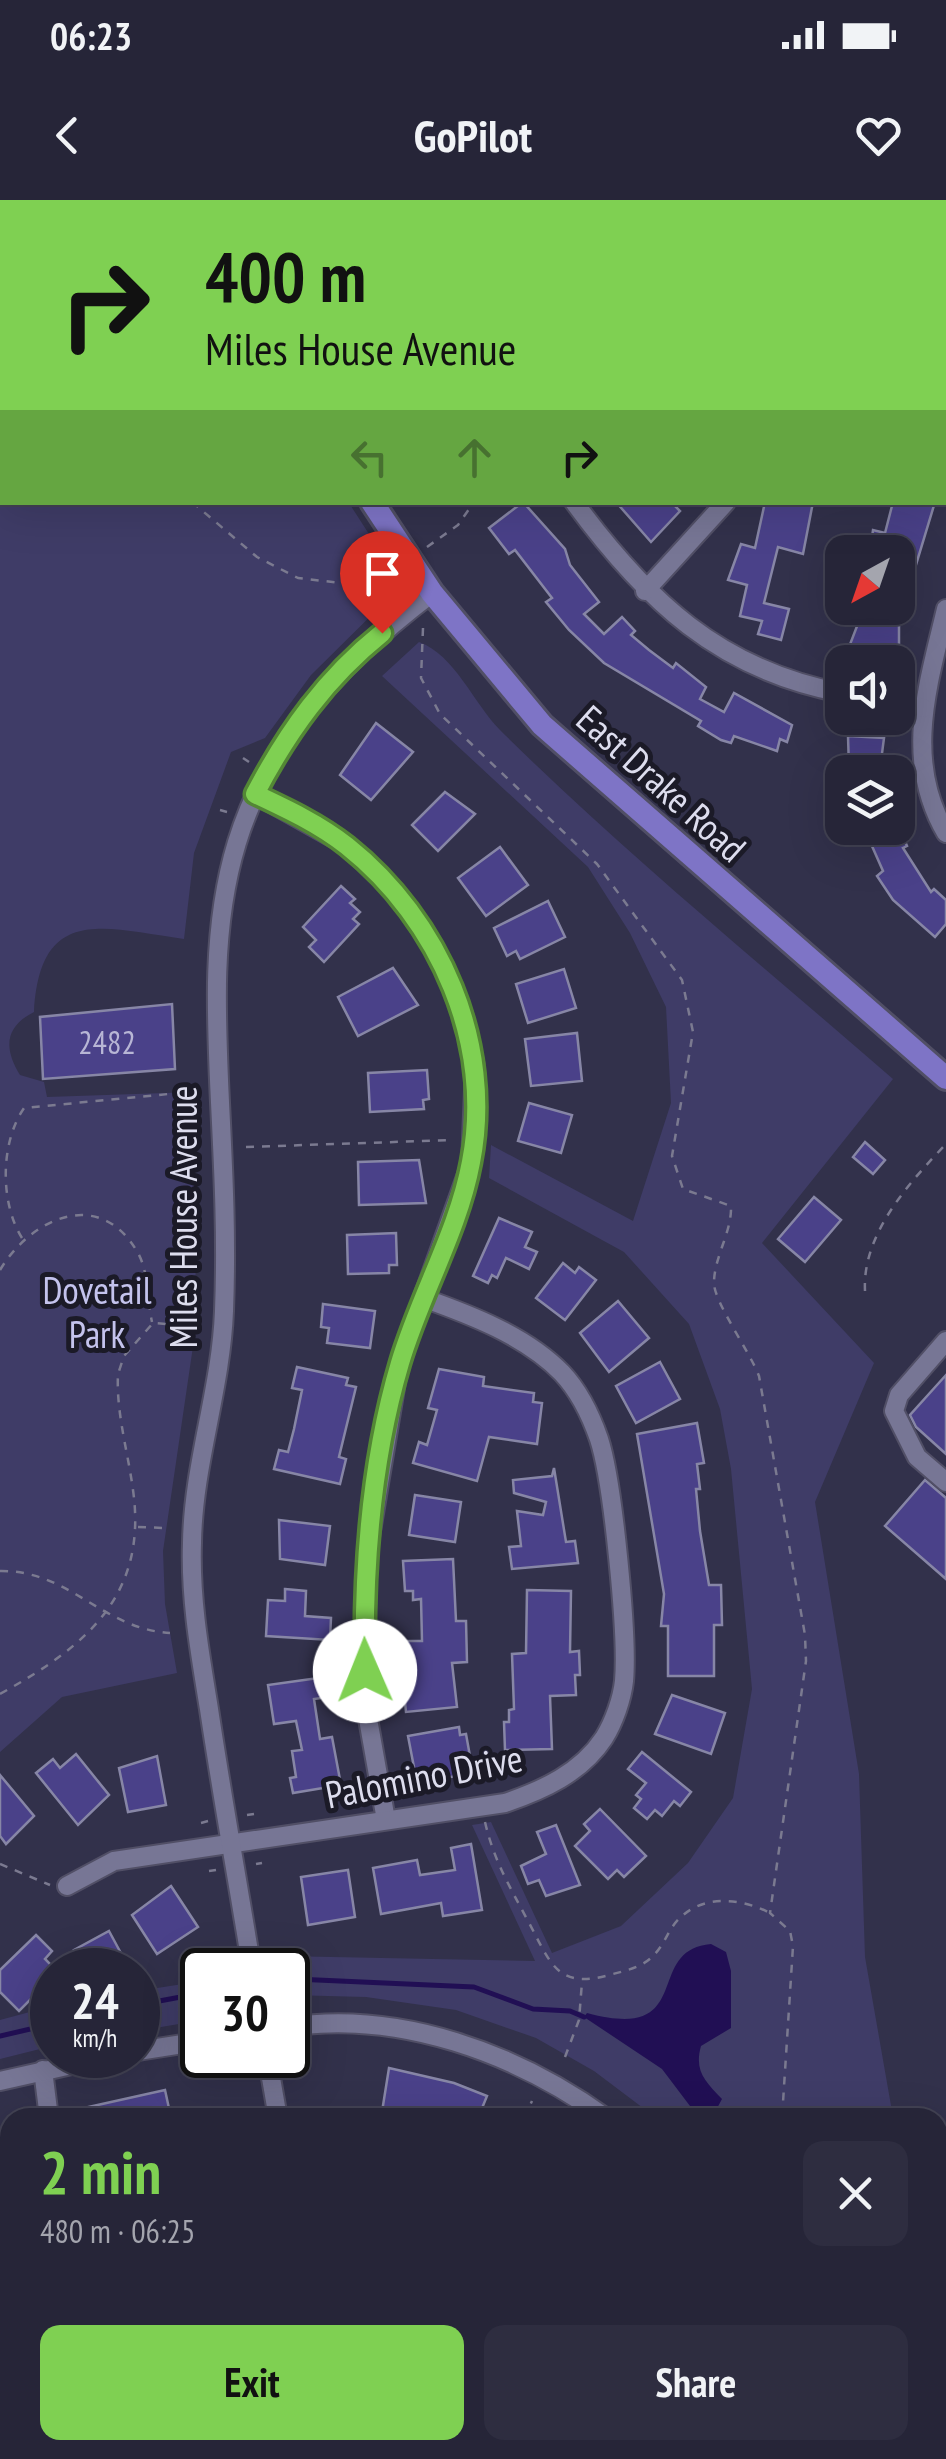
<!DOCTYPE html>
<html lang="en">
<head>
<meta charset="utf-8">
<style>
  :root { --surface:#262538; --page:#2e2d40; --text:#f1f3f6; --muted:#a4a5ae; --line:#424253; --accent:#7fd052 }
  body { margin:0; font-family:"PT Sans Narrow",sans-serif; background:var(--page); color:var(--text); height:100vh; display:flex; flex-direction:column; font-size:38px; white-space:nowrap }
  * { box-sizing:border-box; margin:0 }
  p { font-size:32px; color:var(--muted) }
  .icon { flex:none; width:55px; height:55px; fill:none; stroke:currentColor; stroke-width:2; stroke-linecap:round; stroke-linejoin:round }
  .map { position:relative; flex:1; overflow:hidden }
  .panel { position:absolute; left:0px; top:1908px; width:948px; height:352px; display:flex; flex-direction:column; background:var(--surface); border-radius:30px 30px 0 0; box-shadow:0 10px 40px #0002,0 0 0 2px var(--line) }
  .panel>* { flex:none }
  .hud { position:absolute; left:0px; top:0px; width:948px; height:305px; box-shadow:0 10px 40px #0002,0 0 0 2px var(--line); background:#7fd052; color:#111; overflow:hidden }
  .needle { width:65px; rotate:220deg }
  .buttons { position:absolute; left:825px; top:335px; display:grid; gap:20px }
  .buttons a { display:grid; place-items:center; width:90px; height:90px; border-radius:20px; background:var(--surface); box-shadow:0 10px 40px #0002,0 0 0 2px var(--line); font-size:50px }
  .speed { position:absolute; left:30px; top:1748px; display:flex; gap:20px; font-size:50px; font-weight:700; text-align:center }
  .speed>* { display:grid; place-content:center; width:130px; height:130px; border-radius:50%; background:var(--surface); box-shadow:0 10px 40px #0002,0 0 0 2px var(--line); line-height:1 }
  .speed small { font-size:25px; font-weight:400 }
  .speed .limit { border:5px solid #111; border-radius:15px; background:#fff; color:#111 }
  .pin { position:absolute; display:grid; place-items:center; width:85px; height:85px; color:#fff; margin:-102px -42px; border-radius:50% 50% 50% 0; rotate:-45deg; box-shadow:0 0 10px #0007 }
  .pin .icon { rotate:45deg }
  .me { position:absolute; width:110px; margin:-55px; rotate:359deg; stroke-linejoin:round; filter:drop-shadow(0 0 8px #0008) }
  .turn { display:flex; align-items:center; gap:35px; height:210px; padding:0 40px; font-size:45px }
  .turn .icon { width:130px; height:130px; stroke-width:2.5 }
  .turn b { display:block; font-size:70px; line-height:85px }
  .lanes { display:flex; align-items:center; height:95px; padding:0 40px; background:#0003; justify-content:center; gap:50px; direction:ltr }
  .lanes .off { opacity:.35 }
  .round { display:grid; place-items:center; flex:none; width:105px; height:105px; border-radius:20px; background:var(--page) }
  .headline { display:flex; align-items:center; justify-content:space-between; height:170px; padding:0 40px }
  h1 { font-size:60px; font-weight:700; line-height:75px; color:var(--accent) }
  .action { display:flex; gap:20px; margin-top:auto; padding:20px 40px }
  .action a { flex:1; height:115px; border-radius:20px; background:var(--accent); color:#111; font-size:40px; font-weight:700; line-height:115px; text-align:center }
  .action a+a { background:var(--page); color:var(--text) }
  .status { display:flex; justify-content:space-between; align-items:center; height:70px; padding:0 50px; background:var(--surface); direction:ltr }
  .status svg { height:28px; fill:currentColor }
  header { display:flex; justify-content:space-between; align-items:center; height:130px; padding:0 40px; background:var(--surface); font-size:45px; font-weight:700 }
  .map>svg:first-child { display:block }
  .green { fill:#3f3c67 }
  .water { fill:#210f54 }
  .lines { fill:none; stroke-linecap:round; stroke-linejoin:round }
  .stream { stroke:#210f54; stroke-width:5 }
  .building { fill:#4a4189; stroke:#8786a6; stroke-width:2.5 }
  .minor-casing { stroke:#514f66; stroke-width:22 }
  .major-casing { stroke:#514f66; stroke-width:28 }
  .path { stroke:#7b7a90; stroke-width:2.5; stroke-dasharray:8 8; stroke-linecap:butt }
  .minor { stroke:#777695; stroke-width:18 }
  .major { stroke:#7e74c6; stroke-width:22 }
  .route-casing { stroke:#538735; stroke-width:25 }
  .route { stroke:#7fd052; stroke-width:18 }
  .labels { text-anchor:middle; stroke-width:10; stroke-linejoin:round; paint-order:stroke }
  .number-label { font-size:32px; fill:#b8b6d5 }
  .street-label { font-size:38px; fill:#dde; stroke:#1b1a27 }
  .park-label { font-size:38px; fill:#c4c3ed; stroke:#1b1a27 }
</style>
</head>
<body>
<div class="status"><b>06:23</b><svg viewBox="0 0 49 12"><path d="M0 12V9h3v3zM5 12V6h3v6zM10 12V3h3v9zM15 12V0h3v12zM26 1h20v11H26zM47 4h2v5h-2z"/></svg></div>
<header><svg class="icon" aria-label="back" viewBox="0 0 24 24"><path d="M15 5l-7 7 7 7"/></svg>GoPilot<svg class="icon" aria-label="heart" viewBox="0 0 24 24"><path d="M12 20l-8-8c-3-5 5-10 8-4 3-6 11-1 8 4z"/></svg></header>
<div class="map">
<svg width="946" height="2259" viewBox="0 0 946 2259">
  <rect width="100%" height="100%" fill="#32314b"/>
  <g class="green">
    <path d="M0 17 2 302 349 303 396 376 398 389 311 475 265 538 231 552 194 653 184 739C104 728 40 704 34 812 4 827 4 849 20 875L44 882 47 897 194 892 196 1126 163 1351 165 1404 177 1473 62 1497 0 1552Z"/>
    <path d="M419 442C455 455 474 504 500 530 624 653 761 764 893 879L762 1043 874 1163 815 1302 859 1574 865 1757 893 1917H655L594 1871 536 1838 456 1810 366 1797 289 1795 288 1770 281 1756 535 1761 472 1625 491 1622 552 1753 621 1726 688 1663 733 1598 752 1489 731 1269 720 1209 689 1124 624 1052 489 978 491 945 633 1021 671 903 666 807 630 733 588 667 382 476Z"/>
    <path d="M202 1781V1820L138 1831V1791Z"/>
    <path d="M52 1806V1846L0 1859V1820Z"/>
  </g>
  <path class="water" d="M711 1744 726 1752 731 1771V1828L701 1846C694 1871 705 1881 722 1899L715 1912 690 1906 662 1869 584 1817 587 1813C698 1843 642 1750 711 1744Z"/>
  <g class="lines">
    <g class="stream">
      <path d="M94 0 95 2"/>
      <path d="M295 1779 474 1787 533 1809 570 1811 584 1817"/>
      <path d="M138 1805 202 1793"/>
      <path d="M0 1836 52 1824"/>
    </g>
  </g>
  <g class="building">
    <path d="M523 302 565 349 570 365 599 402 584 414 604 434 622 417 635 431 631 435 649 450 673 468 676 463 706 487 700 499 724 512 734 493 792 525 787 542 780 539 777 551 734 536 731 543 721 540 698 526 701 521 604 463 569 430 546 402 552 398 515 350 509 354 489 328Z"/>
    <path d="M616 302H671L680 311 651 342Z"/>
    <path d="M765 302H813L803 354 778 347 764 403 789 409 781 440 758 434 762 421 740 416 747 385 728 380 741 344 755 348Z"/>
    <path d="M893 302H935L899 421V452L895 462 844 460 864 408H898V352H870L873 330 885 333Z"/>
    <path d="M376 523 413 552 371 600 340 575Z"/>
    <path d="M848 536 884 538 880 569 849 568Z"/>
    <path d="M445 592 475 614 438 651 412 625Z"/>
    <path d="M864 628H899L907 646 903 648 931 692 934 689 946 700V724L935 737 893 700 877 676 883 671Z"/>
    <path d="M500 647 528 685 486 716 458 678Z"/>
    <path d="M341 686 355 699 350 703 360 712 353 719 359 724 324 762 309 747 316 740 303 727Z"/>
    <path d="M548 701 565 737 520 759 516 751 507 756 494 728Z"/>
    <path d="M393 768 418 805 358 836 338 797Z"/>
    <path d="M564 769 576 808 528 823 516 784Z"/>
    <path d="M172 804 175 869 43 879 40 817Z"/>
    <path d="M577 833 582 881 531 886 525 839Z"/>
    <path d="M427 870 429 899 423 900 424 909 370 912 368 873Z"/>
    <path d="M529 903 572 915 561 953 518 941Z"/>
    <path d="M865 942 885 960 873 974 853 957Z"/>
    <path d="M419 960 426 1003 359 1005 358 962Z"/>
    <path d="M814 997 841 1020 805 1062 778 1039Z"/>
    <path d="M499 1018 532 1032 525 1047 537 1052 529 1069 506 1058 497 1078 492 1075 488 1083 473 1076Z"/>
    <path d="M396 1033 397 1065H389V1073L348 1074 347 1035Z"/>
    <path d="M563 1063 575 1073 579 1067 596 1080 565 1120 536 1098Z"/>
    <path d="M618 1101 649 1138 609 1172 580 1133Z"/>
    <path d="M323 1104 375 1111 370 1148 327 1143 329 1128 321 1127Z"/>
    <path d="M660 1162 680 1199 636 1223 616 1186Z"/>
    <path d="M297 1167 348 1178 346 1185 356 1187 339 1257 346 1259 340 1284 274 1269 279 1250 288 1252 294 1229 302 1190 292 1188Z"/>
    <path d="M439 1169 484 1177 483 1186 534 1193 533 1202 542 1203 537 1244 489 1237 477 1281 413 1263 419 1242 427 1245 437 1210 428 1208Z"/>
    <path d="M946 1175V1254L916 1227 910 1215Z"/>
    <path d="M697 1223 704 1263 697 1264 700 1289H696L700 1331 709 1385H721L722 1425H714V1476H668V1426H661L664 1394 637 1234Z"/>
    <path d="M554 1268 566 1342 575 1341 578 1363 512 1369 509 1347 521 1346 517 1311 543 1315 546 1302 514 1293 513 1280 552 1276Z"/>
    <path d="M925 1280 946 1298V1379L885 1326Z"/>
    <path d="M415 1295 461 1302 455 1342 409 1335Z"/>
    <path d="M279 1320 330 1326 325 1365 280 1359Z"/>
    <path d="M453 1359 456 1421H466L467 1462 452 1463 457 1507 406 1512 399 1441H422L421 1399 413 1400V1391H405L403 1361Z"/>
    <path d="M285 1389 306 1391 305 1416 331 1418 330 1440 266 1436 268 1400 285 1401Z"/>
    <path d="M527 1390 571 1391 570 1452 579 1451 580 1475H575L576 1495 550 1496 552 1549 505 1550 504 1522H509V1510L514 1509 512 1454 526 1453Z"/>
    <path d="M333 1476 335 1496 314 1499 320 1539 332 1537 341 1585 293 1593 290 1578 296 1577 292 1551 302 1550 296 1521 274 1524 268 1485Z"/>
    <path d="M672 1495 725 1513 711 1554 655 1534Z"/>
    <path d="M459 1527 460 1535 466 1534 473 1573 417 1583 408 1536Z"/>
    <path d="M642 1552 691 1592 680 1606 674 1601 662 1616 655 1610 647 1619 634 1608 641 1599 636 1595 646 1583 628 1569Z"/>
    <path d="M76 1554 109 1595 78 1625 36 1573 53 1559 60 1568Z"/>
    <path d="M157 1556 166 1605 128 1612 119 1568Z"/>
    <path d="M0 1575 34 1616 6 1644 0 1636Z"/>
    <path d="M600 1609 646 1656 624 1677 617 1670 608 1679 575 1646 590 1631 584 1624Z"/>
    <path d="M556 1625 580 1685 546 1696 539 1680 528 1684 521 1666 546 1654 537 1632Z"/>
    <path d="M471 1644 482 1710 443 1716 441 1703 381 1714 373 1668 417 1660 420 1675 455 1670 451 1648Z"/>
    <path d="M348 1670 355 1717 308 1725 301 1677Z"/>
    <path d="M171 1686 198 1727 157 1754 132 1715Z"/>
    <path d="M109 1731 130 1770H85L74 1750Z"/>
    <path d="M36 1735 52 1751 45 1759 52 1766V1778L19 1811 0 1792V1770Z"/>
    <path d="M389 1868 454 1883 487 1896 478 1918H381Z"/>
    <path d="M165 1890 170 1913 67 1918 66 1912Z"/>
  </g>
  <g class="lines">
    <g class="minor-casing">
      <g id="minor">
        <path d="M211 0 213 2"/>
        <path d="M411 0 412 2"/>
        <path d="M516 0 517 2"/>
        <path d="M616 0 618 2"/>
        <path d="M814 2V0"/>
        <path d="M945 174H946"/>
        <path d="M574 302C646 400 719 470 842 493"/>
        <path d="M645 391 726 302"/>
        <path d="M946 409C928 485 903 560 946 633"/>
        <path d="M898 503 923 508"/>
        <path d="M255 594 346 645 401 698 443 764 463 814 475 866 471 963 399 1164 367 1355 365 1502 386 1620"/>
        <path d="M946 1141 899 1195 894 1211 917 1257 946 1282"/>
        <path d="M67 1686 114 1661 505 1603C543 1590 581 1573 604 1538 614 1522 622 1499 624 1481 628 1435 613 1282 599 1239 591 1216 579 1191 562 1173 526 1136 471 1115 423 1098"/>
        <path d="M252 1770C238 1683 222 1596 209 1509 200 1454 190 1399 192 1343 193 1265 221 1190 224 1111 236 798 135 618 432 393"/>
        <path d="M288 1827C399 1810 516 1853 606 1918"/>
        <path d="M138 1851 202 1841"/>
        <path d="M267 1855 278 1918"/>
        <path d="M43 1870 49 1918"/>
        <path d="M0 1881 116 1855"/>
        <path d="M63 2250 65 2259"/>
        <path d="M224 2250 226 2259"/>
        <path d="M558 2250 560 2259"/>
        <path d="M602 2250 603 2259"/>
        <path d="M681 2250 682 2259"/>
        <path d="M791 2250V2259"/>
        <path d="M115 2259 163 2250"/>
      </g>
    </g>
    <g class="major-casing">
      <g id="major">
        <path d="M241 0V2"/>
        <path d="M372 302 432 393 542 525 946 878"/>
      </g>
    </g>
    <g class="path">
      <path d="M703 2 704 0"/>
      <path d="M0 142 2 144"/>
      <path d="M192 302 257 357 298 378 393 389"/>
      <path d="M427 347 458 325 474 302"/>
      <path d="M394 373 387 378 398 397"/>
      <path d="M423 428 421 478 440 514 597 664 682 780 693 832 672 956 683 989 731 1006C732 1032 714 1057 714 1083 714 1102 750 1152 759 1176L805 1435 806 1461 770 1713 790 1731 793 1746 782 1918"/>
      <path d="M243 558 249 562"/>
      <path d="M220 610 227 612"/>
      <path d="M246 947 453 940"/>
      <path d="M22 1038C0 1003 0 943 24 908L189 892"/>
      <path d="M0 1070C31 1018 100 986 138 1053 149 1073 147 1100 152 1122"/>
      <path d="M865 1091C862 1034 909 983 946 944"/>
      <path d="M138 1327 165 1328"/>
      <path d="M0 1371C70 1370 102 1429 170 1433"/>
      <path d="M0 1494C85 1447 148 1396 133 1290 128 1252 116 1213 118 1174L124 1156 153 1123 196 1126"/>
      <path d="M247 1615 254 1614"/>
      <path d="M485 1622C494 1661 510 1687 528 1721 551 1763 556 1791 613 1774 628 1770 643 1767 654 1755 665 1744 669 1727 681 1717 705 1694 742 1699 768 1712"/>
      <path d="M201 1623 208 1621"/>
      <path d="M0 1664 50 1685"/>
      <path d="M256 1664 262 1663"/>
      <path d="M209 1671 216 1670"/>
      <path d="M565 1857 579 1820 582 1782"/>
      <path d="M524 1918 532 1901"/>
      <path d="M0 2123 10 2182"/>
      <path d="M24 2250V2259"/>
    </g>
    <use href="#minor" class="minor"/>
    <use href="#major" class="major"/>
  </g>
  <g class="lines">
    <g class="route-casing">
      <path id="route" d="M365 1471C363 1369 371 1261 400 1163 420 1095 458 1032 471 962 494 844 440 720 347 646 319 624 287 609 255 594 288 531 326 478 382 433"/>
    </g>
    <use href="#route" class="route"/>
  </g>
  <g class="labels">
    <g class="number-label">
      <text x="107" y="854">2482</text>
    </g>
    <g class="street-label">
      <text transform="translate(661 584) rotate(42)" y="13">East Drake Road</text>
      <text transform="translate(184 1017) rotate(-90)" y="13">Miles House Avenue</text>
      <text transform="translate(424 1577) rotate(-11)" y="13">Palomino Drive</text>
    </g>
    <g class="park-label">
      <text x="97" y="1104">Dovetail<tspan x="97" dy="44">Park</tspan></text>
    </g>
  </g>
</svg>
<div class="buttons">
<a><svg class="needle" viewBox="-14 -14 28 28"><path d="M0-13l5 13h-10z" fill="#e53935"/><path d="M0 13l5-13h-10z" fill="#a4a5ae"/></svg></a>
<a><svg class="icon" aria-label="sound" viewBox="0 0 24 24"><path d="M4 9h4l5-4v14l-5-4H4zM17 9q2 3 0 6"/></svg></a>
<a><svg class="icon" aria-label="layers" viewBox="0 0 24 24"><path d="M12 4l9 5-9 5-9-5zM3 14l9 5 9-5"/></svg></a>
</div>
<div class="speed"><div>24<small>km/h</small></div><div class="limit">30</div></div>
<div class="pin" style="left:382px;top:433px;background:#d93025"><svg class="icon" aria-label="arrive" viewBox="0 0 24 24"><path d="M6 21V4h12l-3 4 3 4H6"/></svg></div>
<svg class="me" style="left:365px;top:1471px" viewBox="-20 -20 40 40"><circle r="19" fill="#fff"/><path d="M0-13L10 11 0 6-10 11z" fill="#7fd052"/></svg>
<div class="hud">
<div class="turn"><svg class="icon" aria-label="right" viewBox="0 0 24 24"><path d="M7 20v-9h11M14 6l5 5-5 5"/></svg><div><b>400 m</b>Miles House Avenue</div></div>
<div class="lanes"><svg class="icon off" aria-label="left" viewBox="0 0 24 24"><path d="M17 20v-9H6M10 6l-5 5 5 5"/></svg><svg class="icon off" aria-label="ahead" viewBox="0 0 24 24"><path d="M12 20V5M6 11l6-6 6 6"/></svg><svg class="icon" aria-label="right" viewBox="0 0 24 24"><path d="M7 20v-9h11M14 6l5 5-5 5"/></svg></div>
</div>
<section class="panel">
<div class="headline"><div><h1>2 min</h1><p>480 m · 06:25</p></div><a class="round"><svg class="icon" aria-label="close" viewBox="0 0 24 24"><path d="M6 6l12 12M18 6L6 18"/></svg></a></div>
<div class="action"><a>Exit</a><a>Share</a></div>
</section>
</div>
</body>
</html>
